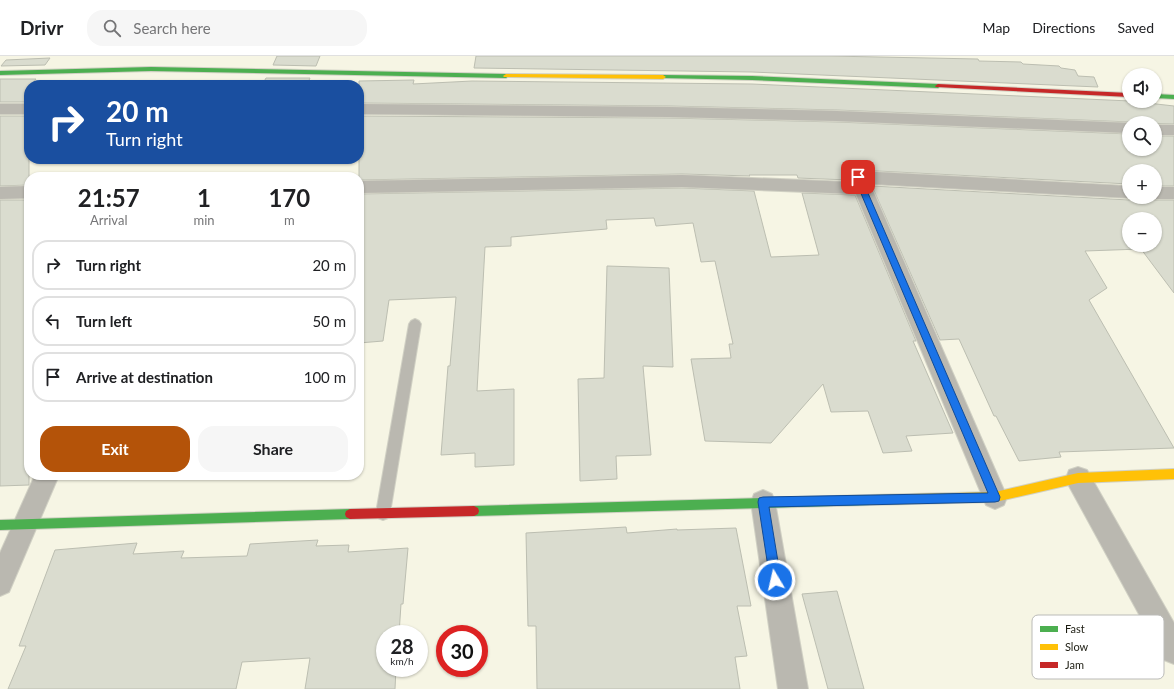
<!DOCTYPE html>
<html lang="en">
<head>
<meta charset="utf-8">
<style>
  :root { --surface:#fff; --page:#f6f6f6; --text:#202124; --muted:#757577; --line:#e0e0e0; --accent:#b45309 }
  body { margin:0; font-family:Lato,sans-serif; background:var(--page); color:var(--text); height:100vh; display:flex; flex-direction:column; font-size:15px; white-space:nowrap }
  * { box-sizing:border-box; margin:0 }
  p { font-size:13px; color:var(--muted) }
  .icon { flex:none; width:22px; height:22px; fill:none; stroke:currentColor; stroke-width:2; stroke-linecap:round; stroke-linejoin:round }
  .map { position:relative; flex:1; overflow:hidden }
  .sheet { position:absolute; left:24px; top:116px; width:340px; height:308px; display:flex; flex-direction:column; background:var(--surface); border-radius:16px; box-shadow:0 1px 3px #0004 }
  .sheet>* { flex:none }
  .hud { position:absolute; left:24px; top:24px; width:340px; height:84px; border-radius:16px; box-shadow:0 1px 3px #0004; background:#1a4fa0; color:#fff; overflow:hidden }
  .fabs { position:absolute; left:1122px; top:12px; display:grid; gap:8px }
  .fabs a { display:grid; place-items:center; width:40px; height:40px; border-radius:50%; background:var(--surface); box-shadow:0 1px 3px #0004; font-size:20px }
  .speed { position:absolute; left:376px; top:569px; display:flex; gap:8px; font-size:20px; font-weight:700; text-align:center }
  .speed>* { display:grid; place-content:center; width:52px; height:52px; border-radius:50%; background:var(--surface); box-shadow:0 1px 3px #0004; line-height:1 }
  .speed small { font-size:10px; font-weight:400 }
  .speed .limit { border:6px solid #d22; background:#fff; color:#111 }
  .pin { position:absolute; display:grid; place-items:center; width:34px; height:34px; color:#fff; margin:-17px; border-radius:8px; box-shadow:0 2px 6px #0006 }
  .me { position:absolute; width:44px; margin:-22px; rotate:351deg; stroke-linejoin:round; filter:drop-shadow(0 0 3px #0008) }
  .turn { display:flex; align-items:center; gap:14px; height:84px; padding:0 16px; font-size:18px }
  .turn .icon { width:52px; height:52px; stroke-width:2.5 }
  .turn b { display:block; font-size:28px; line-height:34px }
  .eta { display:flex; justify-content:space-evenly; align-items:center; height:68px; text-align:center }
  .eta b { font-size:24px; font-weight:700; line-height:28px }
  .button { display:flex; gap:8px; margin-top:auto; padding:8px 16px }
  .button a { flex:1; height:46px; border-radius:16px; background:var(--accent); color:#fff; font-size:16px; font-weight:700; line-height:46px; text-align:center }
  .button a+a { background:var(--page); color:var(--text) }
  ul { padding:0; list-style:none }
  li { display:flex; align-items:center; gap:12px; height:50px; margin:0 8px 6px; padding:0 8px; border:2px solid var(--line); border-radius:16px }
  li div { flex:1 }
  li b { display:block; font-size:15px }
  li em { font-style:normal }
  header { display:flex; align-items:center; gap:24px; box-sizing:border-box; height:56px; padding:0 20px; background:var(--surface); border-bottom:1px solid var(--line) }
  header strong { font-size:19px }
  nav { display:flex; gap:22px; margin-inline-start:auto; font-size:14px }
  .search { width:280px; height:36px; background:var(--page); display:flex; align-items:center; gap:10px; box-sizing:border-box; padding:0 14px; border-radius:16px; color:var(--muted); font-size:15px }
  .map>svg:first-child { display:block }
  .building { fill:#dadccf; stroke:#bcbeb1; fill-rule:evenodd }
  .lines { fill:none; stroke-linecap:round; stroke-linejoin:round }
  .lane-casing { stroke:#d1d1c4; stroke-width:2 }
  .street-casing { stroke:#d1d1c4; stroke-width:2 }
  .fast-casing { stroke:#d1d1c4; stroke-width:2 }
  .slow-casing { stroke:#d1d1c4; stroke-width:2 }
  .jam-casing { stroke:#d1d1c4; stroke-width:2 }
  .lane { fill:#bab8b0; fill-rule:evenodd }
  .street { fill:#bab8b0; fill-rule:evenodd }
  .fast { fill:#4caf50; fill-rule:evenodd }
  .slow { fill:#ffc107; fill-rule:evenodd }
  .jam { fill:#c62828; fill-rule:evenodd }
  .route { fill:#1a73e8; stroke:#114b97 }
  .key { fill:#fff; stroke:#bbbbb8; stroke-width:1 }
  .key-label { font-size:11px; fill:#1c1c11 }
</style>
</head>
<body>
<header>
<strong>Drivr</strong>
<div class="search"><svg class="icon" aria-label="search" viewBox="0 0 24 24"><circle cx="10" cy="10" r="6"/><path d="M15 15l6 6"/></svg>Search here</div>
<nav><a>Map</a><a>Directions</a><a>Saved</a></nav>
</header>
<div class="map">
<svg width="1174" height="633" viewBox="0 0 1174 633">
  <rect width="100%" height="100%" fill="#f6f5e4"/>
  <g class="building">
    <path d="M277 0H320L316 10 273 9Z"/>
    <path d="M476 0H829L978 3 979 5 1021 6 1023 8 1059 10 1061 12 1075 14 1078 20 1094 21 1098 31 752 16 474 12Z"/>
    <path d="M50 2 45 9 1 10 6 4Z"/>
    <path d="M266 22H310L307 29H262Z"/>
    <path d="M0 23H36L31 29H29V46H0Z"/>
    <path d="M414 24 413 28 472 25 752 28 1130 45 1174 50V68L1131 67 1130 66 837 54 669 50 359 47V25Z"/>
    <path d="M0 60H29V129L0 130Z"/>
    <path d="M359 60 669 62 837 66 1129 78V93H1155V80H1174V130H1155V115H1129V128L858 114 851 116 848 120 849 124 798 122 797 119H749L750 120 682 118 359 124Z"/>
    <path d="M872 130 1129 144 1134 141H1148L1155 144H1174V237L1141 193 1085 195 1107 232 1089 244 1174 392 1059 396 1061 401 1019 405 996 360H994L959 283 940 284ZM1129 163H1155V189H1129Z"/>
    <path d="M682 132 754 135 771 201 819 199 802 137 855 139 916 285H913L953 377 906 380 912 395 883 397 868 355 831 356 823 328 771 387 705 385 691 303 731 302 729 288H733L715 205 701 206 693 167 656 170 654 162 606 164 607 173 511 181V190L485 191 477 335 514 333V409L475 411V397L441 399 448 310H450L456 241 389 244 383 285 359 287V138Z"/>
    <path d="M0 144H29V429L0 430Z"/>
    <path d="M607 210 669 212 673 311 643 310 651 399 616 400 617 423 580 425 578 323 604 322Z"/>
    <path d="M626 471 627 477 677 473V474L736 472 751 550H737L747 600 735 601 740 633H537L536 570H528L526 477Z"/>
    <path d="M318 484 316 490 349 489 348 496 408 492 403 548H401L399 578H385V612H396L395 633H305L310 602 242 606 236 633H8L26 590H19L55 494 137 487 133 498 184 495 181 502 247 500 250 488Z"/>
    <path d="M837 535 864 633H828L802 538Z"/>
  </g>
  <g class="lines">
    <g class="lane-casing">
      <path id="lane" d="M415 263 419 265 421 268 390 457 388 462 383 464 378 462 376 457 409 268 411 265Z"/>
    </g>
    <g class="street-casing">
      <g id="street">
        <rect x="0" y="48" width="29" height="10"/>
        <path d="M359 48 669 51 837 55 1130 67 1129 77 837 65 669 61 359 58Z"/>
        <rect x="1155" y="69" width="19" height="10"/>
        <path d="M858 115 1129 130V141H1133L1129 142 870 128 1007 441 1004 449 995 453 986 449 856 138 682 131 359 137V125L682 119 851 126 849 121 852 117Z"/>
        <path d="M29 130V142L0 143V131Z"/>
        <path d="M1155 131H1174V143H1155L1149 141H1155Z"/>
        <path d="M1078 411 1087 414 1174 567V608L1164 604 1069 430 1066 422 1069 414Z"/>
        <path d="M35 419H59L9 536 0 540V497Z"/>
        <path d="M763 434 772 438 775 446 808 633H778L751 446 754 438Z"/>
      </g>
    </g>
    <g class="fast-casing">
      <g id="fast">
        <path d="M151 11 506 18 509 20 506 22 151 15 0 19V15Z"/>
        <path d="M663 19 752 20 938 28 941 30 938 32 752 24 661 22 660 21Z"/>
        <path d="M1155 38 1174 39V43L1155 42Z"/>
        <path d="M870 439 874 441 875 444 874 447 870 449 474 460 470 458 469 455 470 452 474 450Z"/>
        <path d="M350 453 354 455 355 458 354 461 350 463 0 474V464Z"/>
      </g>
    </g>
    <g class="slow-casing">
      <g id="slow">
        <path d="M506 18 663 19 666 21 663 23 504 21 503 20Z"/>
        <path d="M1174 413V423L1078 427 995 446 870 449 866 447 865 444 866 441 870 439 995 436 1078 417Z"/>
      </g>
    </g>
    <g class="jam-casing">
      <g id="jam">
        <path d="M938 28 1129 37V41L936 31 935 30Z"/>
        <path d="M474 450 478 452 479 455 478 458 474 460 350 463 346 461 345 458 346 455 350 453Z"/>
      </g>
    </g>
    <use href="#lane" class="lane"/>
    <use href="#street" class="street"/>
    <use href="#fast" class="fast"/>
    <use href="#slow" class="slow"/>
    <use href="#jam" class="jam"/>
  </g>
  <path class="route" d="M855 119H860L861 121 1000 441 999 445 995 446 769 451 781 524 779 528 775 529 771 528 770 524 758 446 759 442 763 441 988 437 854 121Z"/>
  <rect x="1032" y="559" width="132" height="64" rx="6" class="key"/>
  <rect x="1040" y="570" width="18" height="6" fill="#4caf50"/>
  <rect x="1040" y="588" width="18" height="6" fill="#ffc107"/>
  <rect x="1040" y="606" width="18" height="6" fill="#c62828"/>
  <g class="key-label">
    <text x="1065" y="577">Fast</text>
    <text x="1065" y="595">Slow</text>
    <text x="1065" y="613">Jam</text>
  </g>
</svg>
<div class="fabs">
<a><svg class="icon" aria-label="sound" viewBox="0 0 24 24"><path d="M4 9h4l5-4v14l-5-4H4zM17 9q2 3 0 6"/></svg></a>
<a><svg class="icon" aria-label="search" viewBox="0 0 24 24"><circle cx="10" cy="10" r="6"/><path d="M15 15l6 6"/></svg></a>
<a>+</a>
<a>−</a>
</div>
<div class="speed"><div>28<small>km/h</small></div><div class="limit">30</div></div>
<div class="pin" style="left:858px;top:121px;background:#d93025"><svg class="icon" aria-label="arrive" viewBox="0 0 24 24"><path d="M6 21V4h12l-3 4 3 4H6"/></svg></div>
<svg class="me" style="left:775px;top:524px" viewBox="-20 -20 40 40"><circle r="17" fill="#1a73e8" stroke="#fff" stroke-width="3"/><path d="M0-11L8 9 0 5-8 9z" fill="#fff"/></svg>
<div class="hud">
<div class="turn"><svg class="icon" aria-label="right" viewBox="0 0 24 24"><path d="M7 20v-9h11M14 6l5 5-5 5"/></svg><div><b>20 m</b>Turn right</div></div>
</div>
<section class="sheet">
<div class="eta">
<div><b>21:57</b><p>Arrival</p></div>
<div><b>1</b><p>min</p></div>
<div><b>170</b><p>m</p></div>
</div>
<ul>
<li><svg class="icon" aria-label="right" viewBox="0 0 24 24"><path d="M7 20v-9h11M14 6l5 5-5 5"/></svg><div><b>Turn right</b></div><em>20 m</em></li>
<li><svg class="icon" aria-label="left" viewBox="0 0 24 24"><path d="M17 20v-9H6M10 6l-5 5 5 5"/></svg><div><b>Turn left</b></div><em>50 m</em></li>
<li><svg class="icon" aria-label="arrive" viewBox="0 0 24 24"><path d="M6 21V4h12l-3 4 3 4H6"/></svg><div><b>Arrive at destination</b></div><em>100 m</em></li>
</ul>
<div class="button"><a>Exit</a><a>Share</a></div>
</section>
</div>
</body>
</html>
